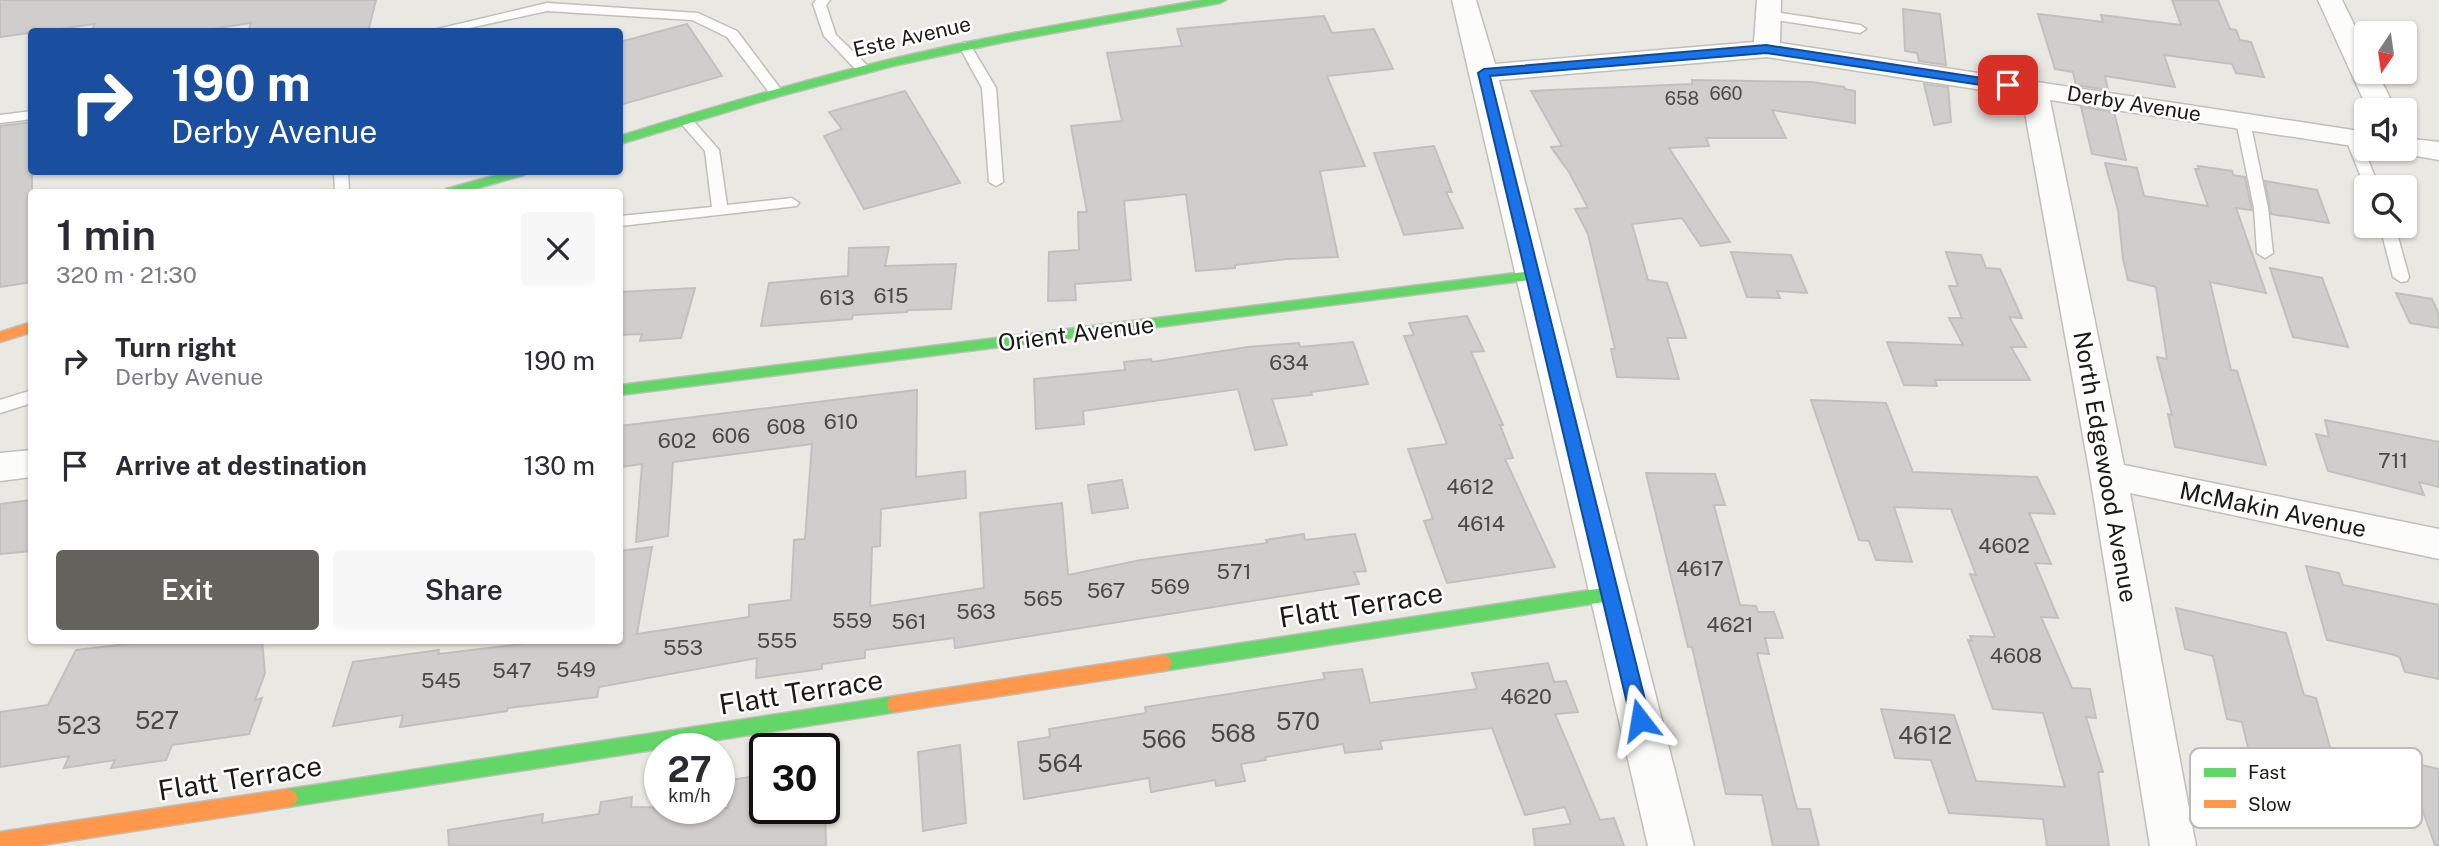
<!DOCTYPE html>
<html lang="en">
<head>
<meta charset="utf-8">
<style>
  :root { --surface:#fff; --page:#f7f7f7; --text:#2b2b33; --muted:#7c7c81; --accent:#63625d }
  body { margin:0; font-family:"Public Sans",sans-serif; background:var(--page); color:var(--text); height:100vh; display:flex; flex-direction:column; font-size:26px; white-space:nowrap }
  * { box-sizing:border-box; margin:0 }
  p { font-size:23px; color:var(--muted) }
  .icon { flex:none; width:38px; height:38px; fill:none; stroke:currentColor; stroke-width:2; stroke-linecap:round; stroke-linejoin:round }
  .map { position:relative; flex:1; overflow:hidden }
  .drawer { position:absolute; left:28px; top:189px; width:595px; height:455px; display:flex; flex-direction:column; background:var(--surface); border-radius:7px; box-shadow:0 2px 5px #0004 }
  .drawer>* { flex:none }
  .hud { position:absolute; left:28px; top:28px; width:595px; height:147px; border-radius:7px; box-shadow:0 2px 5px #0004; background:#1a4fa0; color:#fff; overflow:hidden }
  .needle { width:46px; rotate:193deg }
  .buttons { position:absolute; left:2354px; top:21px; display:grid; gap:14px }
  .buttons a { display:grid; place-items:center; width:63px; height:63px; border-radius:7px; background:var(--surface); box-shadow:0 2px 5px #0004; font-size:35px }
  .speed { position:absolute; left:644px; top:733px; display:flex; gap:14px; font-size:35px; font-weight:700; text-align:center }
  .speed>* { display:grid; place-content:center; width:91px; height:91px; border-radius:50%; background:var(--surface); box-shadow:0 2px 5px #0004; line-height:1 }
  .speed small { font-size:18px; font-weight:400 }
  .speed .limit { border:4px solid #111; border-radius:10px; background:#fff; color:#111 }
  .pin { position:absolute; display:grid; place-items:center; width:60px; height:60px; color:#fff; margin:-30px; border-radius:14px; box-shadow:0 4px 10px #0006 }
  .me { position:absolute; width:77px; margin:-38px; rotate:346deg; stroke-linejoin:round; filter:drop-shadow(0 0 5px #0008) }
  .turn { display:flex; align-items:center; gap:24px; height:147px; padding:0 28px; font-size:32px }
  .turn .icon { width:91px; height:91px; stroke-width:2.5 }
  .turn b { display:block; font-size:49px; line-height:60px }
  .round { display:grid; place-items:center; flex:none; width:74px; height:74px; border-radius:7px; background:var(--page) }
  .overview { display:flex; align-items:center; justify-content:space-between; height:119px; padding:0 28px }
  h1 { font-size:42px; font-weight:600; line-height:52px }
  .primary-button { display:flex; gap:14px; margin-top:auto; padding:14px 28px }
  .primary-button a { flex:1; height:80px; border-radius:7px; background:var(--accent); color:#fff; font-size:28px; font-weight:600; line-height:80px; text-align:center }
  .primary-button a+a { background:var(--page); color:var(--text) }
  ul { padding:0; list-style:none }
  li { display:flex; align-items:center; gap:21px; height:105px; padding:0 28px }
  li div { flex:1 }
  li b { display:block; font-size:26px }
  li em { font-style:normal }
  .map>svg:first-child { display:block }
  .building { fill:#d0cecc; stroke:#c2c0bf; stroke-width:2 }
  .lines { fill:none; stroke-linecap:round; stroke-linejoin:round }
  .lane-casing { stroke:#c0bfba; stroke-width:3 }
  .street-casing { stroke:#c0bfba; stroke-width:3 }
  .fast-casing { stroke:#c0bfba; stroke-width:3 }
  .slow-casing { stroke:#c0bfba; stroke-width:3 }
  .lane { fill:#fcfcfb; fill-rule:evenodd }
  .street { fill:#fcfcfb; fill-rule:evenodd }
  .fast { fill:#63d668; fill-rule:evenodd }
  .slow { fill:#ff974d; fill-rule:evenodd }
  .route { fill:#1a73e8; stroke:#114b97; stroke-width:2 }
  .labels { text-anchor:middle; stroke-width:5; stroke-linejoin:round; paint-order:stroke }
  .far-number-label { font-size:18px; fill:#4a4946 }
  .far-street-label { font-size:21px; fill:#1b1a16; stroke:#fff }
  .number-label { font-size:21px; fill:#4a4946 }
  .street-label { font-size:24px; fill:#1b1a16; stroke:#fff }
  .near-number-label { font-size:24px; fill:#4a4946 }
  .near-street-label { font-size:28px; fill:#1b1a16; stroke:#fff }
  .key { fill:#fff; stroke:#bbbab9; stroke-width:2 }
  .key-label { font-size:19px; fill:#1b1a16 }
</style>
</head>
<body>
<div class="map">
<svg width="2439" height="846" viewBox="0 0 2439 846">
  <rect width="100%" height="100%" fill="#e9e8e2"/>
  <g class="building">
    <path d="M0 0H376L368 32H248L251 23 191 32H91L95 24 0 37Z"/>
    <path d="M2172 0H2218L2230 29 2236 30 2240 40 2251 42 2264 77 2236 73 2232 64 2164 55 2175 87 2105 76 2108 90 2076 85 2073 72 2055 69 2038 14 2103 22 2101 15 2181 25Z"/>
    <path d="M1903 9 1940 14 1946 65 1919 61 1917 53 1905 51Z"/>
    <path d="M1324 16 1332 33 1374 29 1393 69 1327 76 1365 166 1320 171 1338 257 1287 259 1235 265V268L1196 271 1186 194 1124 201 1131 280 1075 284 1076 300 1048 301 1049 252 1079 250 1078 212H1087L1071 126 1122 121 1107 53 1182 46 1177 29Z"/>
    <path d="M687 24 722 76 620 105V42Z"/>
    <path d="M1692 80 1812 82 1844 87 1845 89 1855 91V123L1772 110 1786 138H1706L1709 146 1669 148 1730 242 1701 246 1682 218 1632 224 1648 280 1667 283 1686 338H1667L1679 379 1617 377 1611 349H1615L1588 234 1575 209 1588 208 1569 172 1551 147 1562 146 1531 91 1692 84Z"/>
    <path d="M1924 84 1948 87 1951 122 1934 125Z"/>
    <path d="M905 91 960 183 864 209 824 136 842 129 829 112Z"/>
    <path d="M2081 107 2114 112 2126 160 2092 154Z"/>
    <path d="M32 122V282L0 287V126Z"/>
    <path d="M1434 146 1452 192H1446L1463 228 1404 235 1374 153Z"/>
    <path d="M2105 163 2137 168 2144 196 2208 206 2195 169H2199L2198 166 2232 171 2233 175 2245 177 2252 210 2236 208 2266 293 2210 282 2231 370 2237 371 2266 465 2175 447 2168 414 2172 415 2157 357 2167 359 2156 287 2128 280 2123 259 2118 210Z"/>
    <path d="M2265 181 2317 190 2329 223 2271 214Z"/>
    <path d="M889 247 885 266 956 264 951 309 908 310 907 312 853 315 852 319 761 326 769 283 848 276 849 248Z"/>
    <path d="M1731 252 1791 255 1807 293 1777 291 1780 298 1747 297Z"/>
    <path d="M1946 252 1981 255 1986 268 2000 269 2022 318 2009 317 2026 347H2011L2030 380H1935L1937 386 1904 385 1887 342 1963 345 1949 318H1962L1949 286H1958Z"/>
    <path d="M2270 268 2322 278 2348 347 2293 337Z"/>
    <path d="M695 288 681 338 640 341 642 334 620 335V292Z"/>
    <path d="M2396 293 2432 299 2439 314V328L2410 323Z"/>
    <path d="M1467 316 1484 351 1471 352 1503 425H1500L1513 458 1505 459 1555 567 1447 583 1424 521 1433 519 1408 449 1447 444 1404 336 1414 335 1409 323Z"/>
    <path d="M1353 342 1368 384 1311 392 1312 395 1272 399 1287 445 1255 450 1238 389 1083 411 1084 424 1036 429 1034 379 1125 370 1124 362 1151 359 1152 362 1248 347 1299 343 1300 347Z"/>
    <path d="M917 390 916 477 965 471 966 498 881 509 880 546 872 547 870 606 984 588 980 513 1062 503 1068 575 1141 560 1267 543 1266 540 1304 534 1305 540 1355 534 1366 571 1354 572 1359 584 955 648 954 638 865 650V658L822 664V669L756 678 757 658 599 687 597 697 508 708 507 711 400 727 403 715 333 726 353 662 439 650 438 654 556 640H620V551L652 547 637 634 749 617V605L791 600 794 540 805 539 812 444 673 462 668 536 636 542 642 464 620 467V426Z"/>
    <path d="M1811 400 1886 403 1913 472 2037 477 2055 514 2029 513 2051 564 2035 563 2058 618 2041 617 2072 688 2090 689 2096 718 2086 717 2103 772H2098L2109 846H2047L2043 819 1949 813 1931 760 1895 758 1881 709 1954 715 1976 781 2065 787 2043 713 1993 709 1968 640 1972 641 1970 636 1995 637 1970 574 1976 575 1951 509 1894 507 1912 562 1876 560 1869 541 1859 540Z"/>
    <path d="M2325 420 2439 442V487L2419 482 2424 495 2328 471 2316 434 2329 437Z"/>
    <path d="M1646 473 1715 474 1725 505H1714L1740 605 1756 606 1758 612H1774L1783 638H1765L1769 654 1757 653 1797 809H1810L1819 846H1773L1762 795 1726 794 1692 647H1688Z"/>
    <path d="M1122 480 1128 508 1092 513 1088 485Z"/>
    <path d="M32 500V551L0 554V504Z"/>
    <path d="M2306 566 2339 573 2343 585 2439 605V679L2405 672 2400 658 2395 655 2327 640Z"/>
    <path d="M2176 608 2286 633 2304 695 2316 698 2337 772 2378 782 2392 827 2259 795 2242 722 2227 719 2213 656 2185 649Z"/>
    <path d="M162 640H262L265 673 255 700 262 698 249 734 172 745 166 760 111 768 115 760 64 768 69 756 0 767V712L48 705 76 650Z"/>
    <path d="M1548 663 1554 682 1566 681 1578 712 1555 714 1600 820 1614 818 1624 846H1535L1533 829 1571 824 1565 807 1525 815 1492 728 1380 741 1382 749 1345 753 1343 744 1265 757 1266 760 1241 764 1245 781 1216 786 1215 780 1151 792 1149 778 1024 799 1018 742 1050 737 1049 729 1146 713 1145 707 1325 679 1323 673 1362 669 1370 703 1477 689 1472 673Z"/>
    <path d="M960 745 966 823 923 831 918 752Z"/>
    <path d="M2405 761 2439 769V845H2435Z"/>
    <path d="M763 775 761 808H825L826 846H449L448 830 543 814 542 823 599 814 601 802 632 797 631 807 728 808 730 780Z"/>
  </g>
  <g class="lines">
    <g class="lane-casing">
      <g id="lane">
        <path d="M816 0H830L826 5 836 35 868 66V72H858L824 36 813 4Z"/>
        <path d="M547 3 698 13 737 31 783 92 781 95H771L727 37 692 20 547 11 451 32H425Z"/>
        <path d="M1768 11 1860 25 1866 29 1860 33 1764 18V12Z"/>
        <path d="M965 42 971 46 996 88 1003 182 996 186 989 182 982 88 959 46Z"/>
        <path d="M32 111V119L0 123V115Z"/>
        <path d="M685 116 690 117 719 150 727 205 792 198 799 203 797 206 620 226V216L712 207 705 151 678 120Z"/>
        <path d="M2243 117 2250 121 2268 208 2273 253 2265 258 2257 253 2254 208 2236 121Z"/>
        <path d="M2352 133 2359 137 2379 187H2365L2345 137Z"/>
        <path d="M334 172H348L349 192H335Z"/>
        <path d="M2380 226H2395L2409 277 2407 281 2401 282 2393 277Z"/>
        <path d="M32 390V403L0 413V400Z"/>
      </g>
    </g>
    <g class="street-casing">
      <g id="street">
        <path d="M1452 0H1476L1495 64 1754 42 1757 0H1781L1780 43 2366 132V148L2050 100 2124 465 2439 529V559L2130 493 2196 846H2150L2090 475 2022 96 1767 57 1499 80 1694 846H1648Z"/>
        <path d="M2318 0H2342L2366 49V72H2377L2396 110H2368Z"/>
        <path d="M2404 138 2439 142V160L2394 152 2392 149H2404Z"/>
        <path d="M32 450V477L0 481V453Z"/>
      </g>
    </g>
    <g class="fast-casing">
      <g id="fast">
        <path d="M1202 0H1226L1220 3 1004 42 893 66 780 96 620 144V136C722 104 826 73 931 50 1020 30 1111 16 1202 0Z"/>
        <path d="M507 172H525L524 175 464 192H444L446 189Z"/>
        <path d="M1532 271 1539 276 1537 279 620 395V385Z"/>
        <path d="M1610 587 1616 589 1619 594 1616 599 1610 601 1163 671 1157 669 1154 663 1157 657 1163 655Z"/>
        <path d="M896 696 903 698 905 704 903 710 896 712 288 807 281 804 278 798 281 792 288 789Z"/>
      </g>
    </g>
    <g class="slow-casing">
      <g id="slow">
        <path d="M32 322V332L0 342V332Z"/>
        <path d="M1163 655 1169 657 1172 663 1169 669 1163 671 896 712 889 710 887 704 889 698 896 696Z"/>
        <path d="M288 789 295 792 298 798 295 804 288 807 36 846H0V832Z"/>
      </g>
    </g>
    <use href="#lane" class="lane"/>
    <use href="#street" class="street"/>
    <use href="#fast" class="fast"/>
    <use href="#slow" class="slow"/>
  </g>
  <path class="route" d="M1766 45 2008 82 2014 85 2008 89 1766 53 1490 76 1650 720 1647 726 1640 728 1633 726 1631 720 1478 73 1484 69Z"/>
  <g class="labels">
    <g class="far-number-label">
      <text x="1726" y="100">660</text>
      <text x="1682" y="105">658</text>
    </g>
    <g class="far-street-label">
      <text transform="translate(912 37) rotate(-13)" y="7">Este Avenue</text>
      <text transform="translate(2134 104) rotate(9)" y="7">Derby Avenue</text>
    </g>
    <g class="number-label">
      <text x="891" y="303">615</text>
      <text x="837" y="305">613</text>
      <text x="1289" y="370">634</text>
      <text x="841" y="429">610</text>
      <text x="786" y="434">608</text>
      <text x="731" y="443">606</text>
      <text x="677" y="448">602</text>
      <text x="2393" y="468">711</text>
      <text x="1470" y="494">4612</text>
      <text x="1481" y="531">4614</text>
      <text x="2004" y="553">4602</text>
      <text x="1700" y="576">4617</text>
      <text x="1234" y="579">571</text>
      <text x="1170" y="594">569</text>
      <text x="1106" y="598">567</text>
      <text x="1043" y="606">565</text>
      <text x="976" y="619">563</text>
      <text x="852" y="628">559</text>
      <text x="909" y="629">561</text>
      <text x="1730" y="632">4621</text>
      <text x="777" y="648">555</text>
      <text x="683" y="655">553</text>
      <text x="2016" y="663">4608</text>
      <text x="576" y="677">549</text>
      <text x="512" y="678">547</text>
      <text x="441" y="688">545</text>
      <text x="1526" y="704">4620</text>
    </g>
    <g class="street-label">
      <text transform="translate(1076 334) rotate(-7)" y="8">Orient Avenue</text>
      <text transform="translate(2105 467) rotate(80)" y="8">North Edgewood Avenue</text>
      <text transform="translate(2273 510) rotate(12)" y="8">McMakin Avenue</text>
    </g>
    <g class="near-number-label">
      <text x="157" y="729">527</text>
      <text x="1298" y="730">570</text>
      <text x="79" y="734">523</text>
      <text x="1233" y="742">568</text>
      <text x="1925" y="744">4612</text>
      <text x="1164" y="748">566</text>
      <text x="1060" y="772">564</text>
    </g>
    <g class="near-street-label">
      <text transform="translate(1361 605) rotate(-9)" y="10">Flatt Terrace</text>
      <text transform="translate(801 692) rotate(-9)" y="10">Flatt Terrace</text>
      <text transform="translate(240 778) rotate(-9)" y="10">Flatt Terrace</text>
    </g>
  </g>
  <rect x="2190" y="748" width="232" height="80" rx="10" class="key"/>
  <rect x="2204" y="768" width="32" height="9" fill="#63d668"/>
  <rect x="2204" y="800" width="32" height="8" fill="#ff974d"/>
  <g class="key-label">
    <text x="2248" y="779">Fast</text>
    <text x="2248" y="811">Slow</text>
  </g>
</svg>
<div class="buttons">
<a><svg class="needle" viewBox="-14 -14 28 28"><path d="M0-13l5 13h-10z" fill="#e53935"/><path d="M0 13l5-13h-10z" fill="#7c7c81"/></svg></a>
<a><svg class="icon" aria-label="sound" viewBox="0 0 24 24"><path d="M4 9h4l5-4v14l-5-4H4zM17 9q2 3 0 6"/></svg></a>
<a><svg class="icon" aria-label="search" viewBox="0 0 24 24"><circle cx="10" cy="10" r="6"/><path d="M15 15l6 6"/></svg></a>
</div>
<div class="speed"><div>27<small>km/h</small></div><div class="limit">30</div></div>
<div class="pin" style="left:2008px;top:85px;background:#d93025"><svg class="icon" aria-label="arrive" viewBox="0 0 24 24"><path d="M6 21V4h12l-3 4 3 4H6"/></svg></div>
<svg class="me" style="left:1640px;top:720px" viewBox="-20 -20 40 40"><path d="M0-17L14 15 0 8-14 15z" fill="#1a73e8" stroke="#fff" stroke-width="4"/></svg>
<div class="hud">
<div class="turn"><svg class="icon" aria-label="right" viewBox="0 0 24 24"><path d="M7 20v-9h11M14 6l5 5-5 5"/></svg><div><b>190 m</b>Derby Avenue</div></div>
</div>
<section class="drawer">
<div class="overview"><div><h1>1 min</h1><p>320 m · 21:30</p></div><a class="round"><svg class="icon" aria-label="close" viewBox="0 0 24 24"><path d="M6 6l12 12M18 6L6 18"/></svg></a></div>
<ul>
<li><svg class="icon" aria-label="right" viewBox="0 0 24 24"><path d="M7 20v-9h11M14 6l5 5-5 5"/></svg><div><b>Turn right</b><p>Derby Avenue</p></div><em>190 m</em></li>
<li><svg class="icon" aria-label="arrive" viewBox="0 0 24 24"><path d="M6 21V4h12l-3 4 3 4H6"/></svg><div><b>Arrive at destination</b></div><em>130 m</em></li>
</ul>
<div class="primary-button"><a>Exit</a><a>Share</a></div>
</section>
</div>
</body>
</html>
